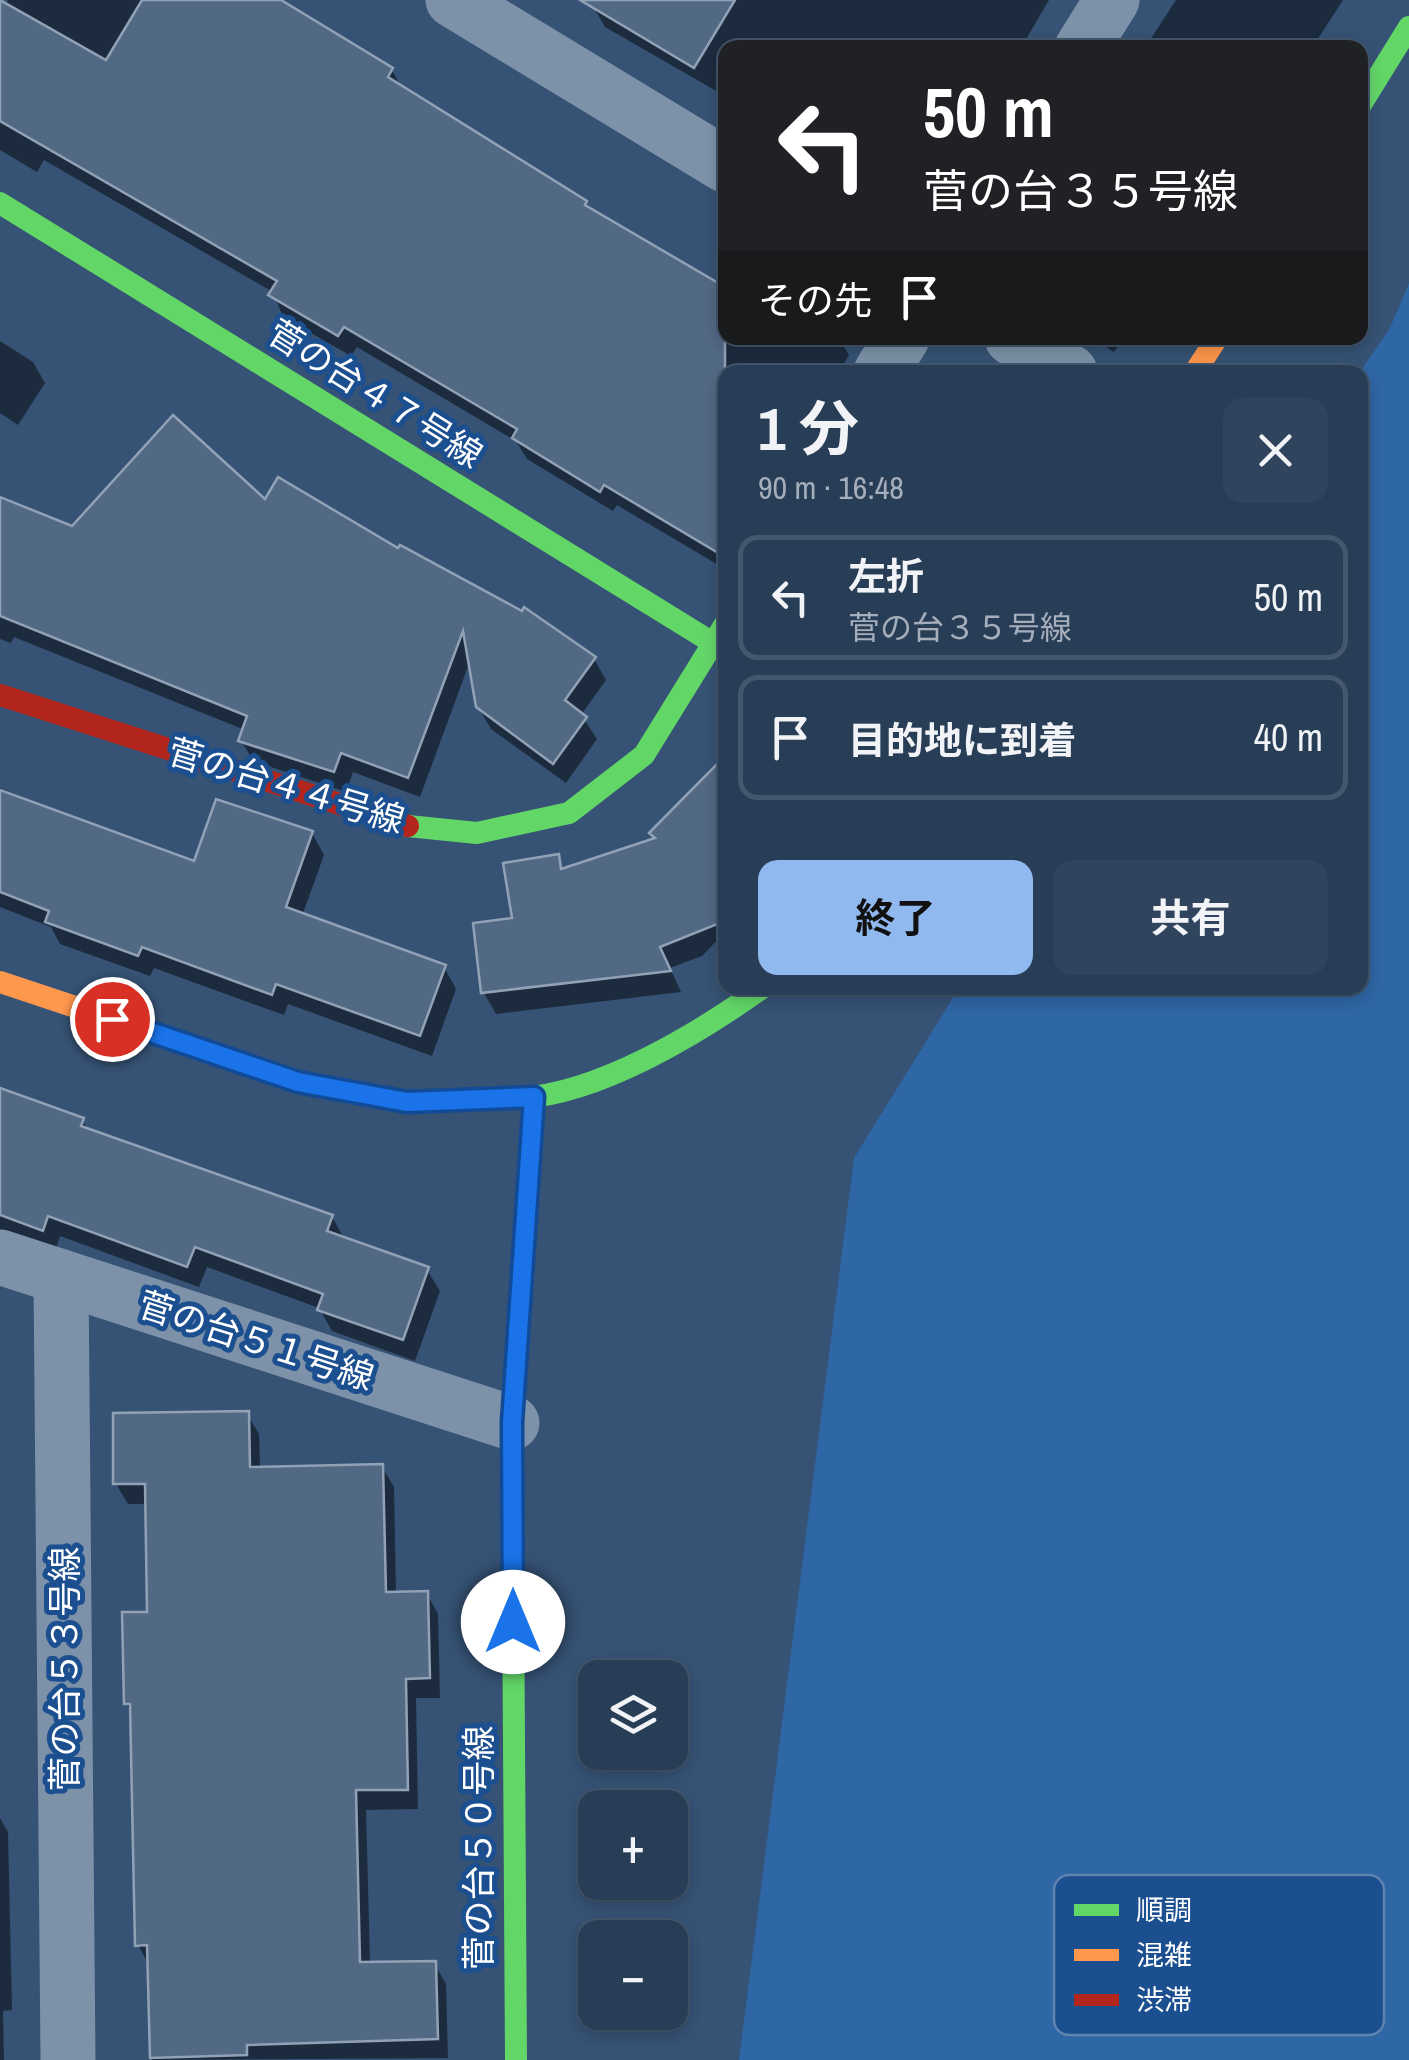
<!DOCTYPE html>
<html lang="ja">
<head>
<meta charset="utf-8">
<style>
  :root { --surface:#283e57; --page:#30455d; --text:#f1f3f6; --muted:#a5aeba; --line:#44576d; --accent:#90b9f0 }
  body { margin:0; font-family:"Archivo Narrow","Noto Sans JP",sans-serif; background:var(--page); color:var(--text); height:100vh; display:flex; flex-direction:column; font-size:38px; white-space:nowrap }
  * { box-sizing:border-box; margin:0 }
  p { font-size:32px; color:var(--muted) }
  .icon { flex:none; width:55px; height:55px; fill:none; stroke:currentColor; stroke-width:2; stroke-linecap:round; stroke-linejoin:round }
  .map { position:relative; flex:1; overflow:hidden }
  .sheet { position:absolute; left:718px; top:365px; width:650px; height:630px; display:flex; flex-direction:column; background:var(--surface); border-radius:20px; box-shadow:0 5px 15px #0003,0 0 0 2px var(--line) }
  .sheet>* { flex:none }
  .guide { position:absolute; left:718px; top:40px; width:650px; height:305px; border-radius:20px; box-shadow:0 5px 15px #0003,0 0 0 2px var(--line); background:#202124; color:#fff; overflow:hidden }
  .controls { position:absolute; left:578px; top:1660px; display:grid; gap:20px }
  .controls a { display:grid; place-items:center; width:110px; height:110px; border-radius:20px; background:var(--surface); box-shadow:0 5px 15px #0003,0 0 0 2px var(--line); font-size:50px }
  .pin { position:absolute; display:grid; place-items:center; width:85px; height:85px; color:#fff; margin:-42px; border:5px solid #fff; border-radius:50%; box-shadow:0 2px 10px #0007 }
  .me { position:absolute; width:110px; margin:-55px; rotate:0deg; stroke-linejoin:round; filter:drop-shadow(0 0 8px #0008) }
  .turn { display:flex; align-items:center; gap:35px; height:210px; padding:0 40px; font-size:45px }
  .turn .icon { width:130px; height:130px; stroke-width:2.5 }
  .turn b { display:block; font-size:70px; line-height:85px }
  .then { display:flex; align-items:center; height:95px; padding:0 40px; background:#0003; gap:20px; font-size:38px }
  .round { display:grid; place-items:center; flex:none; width:105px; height:105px; border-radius:20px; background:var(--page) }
  .summary { display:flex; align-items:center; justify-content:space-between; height:170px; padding:0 40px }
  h1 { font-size:60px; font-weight:700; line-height:75px }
  .action { display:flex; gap:20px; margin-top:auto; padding:20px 40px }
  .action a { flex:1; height:115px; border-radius:20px; background:var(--accent); color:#111; font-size:40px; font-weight:700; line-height:115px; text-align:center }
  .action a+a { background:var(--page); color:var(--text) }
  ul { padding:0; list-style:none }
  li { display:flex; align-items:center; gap:30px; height:125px; margin:0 20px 15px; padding:0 20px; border:5px solid var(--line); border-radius:20px }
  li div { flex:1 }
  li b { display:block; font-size:38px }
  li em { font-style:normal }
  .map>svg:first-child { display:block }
  .green { fill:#2f66a5 }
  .shadow { fill:#0007 }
  .building { fill:#526984; stroke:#92a2b6; stroke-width:2.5 }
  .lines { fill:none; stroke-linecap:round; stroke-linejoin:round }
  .street { stroke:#7d92a8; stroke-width:55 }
  .fast { stroke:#63d668; stroke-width:22 }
  .slow { stroke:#ff974d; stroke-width:22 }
  .jam { stroke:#b3261e; stroke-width:22 }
  .route-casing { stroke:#114b97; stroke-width:25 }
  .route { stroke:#1a73e8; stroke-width:18 }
  .labels { text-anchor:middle; stroke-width:10; stroke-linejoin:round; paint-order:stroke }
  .street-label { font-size:35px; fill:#fff; stroke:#1b4f8f }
  .key { fill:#1b4f8f; stroke:#5f84b1; stroke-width:2.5 }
  .key-label { font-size:28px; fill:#fff }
</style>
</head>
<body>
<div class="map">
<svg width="1409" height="2060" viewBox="0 0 1409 2060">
  <rect width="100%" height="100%" fill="#365274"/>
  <path class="green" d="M1409 283V2060H739L854 1158 959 988H1360V372L1390 328Z"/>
  <g class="shadow">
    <path d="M8 0H280L392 70 402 89 585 203 589 210 725 290V338H839L849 355 839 372H725V569L617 505 613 511 527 459 516 441 357 347 351 356 283 317 273 292 44 160 37 172 0 150V14Z"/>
    <path d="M597 0H1049L1021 48H725V96L605 27 593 6Z"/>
    <path d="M1176 0H1343L1312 48H1154L1150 40Z"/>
    <path d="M1092 338H1123L1114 352Z"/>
    <path d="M0 341 33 362 45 383 18 425 0 413Z"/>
    <path d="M0 500 73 529 265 503 399 551 594 659 606 680 581 715 597 739 566 783 491 729 478 707 470 661 420 797 353 772 346 792 253 761 241 740 245 730 14 637 11 643 0 639Z"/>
    <path d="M725 760V932L702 956 670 968 681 992 496 1014 484 993 543 917 656 840 652 834Z"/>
    <path d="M0 788 195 864 312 833 324 855 302 916 444 967 456 989 432 1056 288 1004 284 1015 154 968 150 976 60 944 51 927 0 907Z"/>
    <path d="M0 1089 82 1120 88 1131 332 1217 345 1240 427 1270 440 1291 415 1361 332 1331 319 1308 207 1267 199 1287 60 1236 55 1251 0 1230Z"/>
    <path d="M247 1414 259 1434 260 1469 382 1467 394 1487 396 1594H427L438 1614 440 1698H416L418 1809 366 1810 370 1964 434 1963 446 1984 448 2058 152 2060 150 1967 138 1945 133 1715 126 1703 150 1614 148 1504H128L116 1484Z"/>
    <path d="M0 1818 8 1832 12 2010 3 2011 4 2060H0Z"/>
  </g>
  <g class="building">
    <path d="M0 0 106 60 142 0H281L393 68 388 77 587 201 585 205 725 287V557L604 485 600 492 512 438 517 429 344 327 338 336 268 295 277 281 0 121Z"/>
    <path d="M580 0H735L694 68Z"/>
    <path d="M173 415 265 499 278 477 398 548 400 545 522 611 524 607 596 657 565 700 587 717 553 764 476 707 463 631 408 778 341 753 334 772 238 741 247 716 0 616V497L72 526Z"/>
    <path d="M725 756V921L660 947 671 971 481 993 473 923 512 918 503 863 559 854 561 869 655 838 649 833Z"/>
    <path d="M0 790 194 861 216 799 313 831 286 907 446 965 420 1036 276 984 272 995 142 947 138 956 45 922 49 911 0 892Z"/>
    <path d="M0 1088 84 1118 81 1126 333 1215 327 1231 429 1267 403 1340 317 1310 323 1294 195 1247 187 1267 48 1216 43 1231 0 1215Z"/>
    <path d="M249 1411 250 1467 383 1464 386 1592 428 1591 430 1678 406 1679 408 1790H356L360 1962 436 1961 438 2039 247 2045V2055L150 2058 147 1945 135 1946 130 1704H124L122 1612H147L145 1484H113V1413Z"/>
  </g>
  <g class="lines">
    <g class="street">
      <path d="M453 0 725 165"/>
      <path d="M1082 48 1112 0"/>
      <path d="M1012 338 1070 372"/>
      <path d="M881 372 902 338"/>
      <path d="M0 1257 512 1423"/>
      <path d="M61 1279 68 2060"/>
    </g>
    <g class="fast">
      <path d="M1360 106 1409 27"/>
      <path d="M0 203 713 643"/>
      <path d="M408 826 477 833 569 813 644 755 725 624"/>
      <path d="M520 1098C599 1094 699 1033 762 988"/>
      <path d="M516 2060 512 1423 535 1097"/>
    </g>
    <g class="slow">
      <path d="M1195 372 1217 338"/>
      <path d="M0 982 298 1081 407 1103 520 1098"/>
    </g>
    <path class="jam" d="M0 695 408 826"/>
  </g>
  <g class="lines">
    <g class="route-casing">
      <path id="route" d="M112 1019 298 1082 407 1102 534 1097 512 1422 513 1622"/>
    </g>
    <use href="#route" class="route"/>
  </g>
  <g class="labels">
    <g class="street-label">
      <text transform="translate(375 394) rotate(32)" y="12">菅の台４７号線</text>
      <text transform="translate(286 786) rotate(17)" y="12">菅の台４４号線</text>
      <text transform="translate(256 1341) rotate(18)" y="12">菅の台５１号線</text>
      <text transform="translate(65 1669) rotate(-90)" y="12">菅の台５３号線</text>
      <text transform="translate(479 1848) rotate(-90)" y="12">菅の台５０号線</text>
    </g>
  </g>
  <rect x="1054" y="1875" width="330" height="160" rx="15" class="key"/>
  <rect x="1074" y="1904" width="45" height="12" fill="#63d668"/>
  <rect x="1074" y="1949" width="45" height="12" fill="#ff974d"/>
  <rect x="1074" y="1994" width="45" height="12" fill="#b3261e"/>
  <g class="key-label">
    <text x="1136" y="1920">順調</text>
    <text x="1136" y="1965">混雑</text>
    <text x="1136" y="2010">渋滞</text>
  </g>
</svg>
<div class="controls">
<a><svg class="icon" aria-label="layers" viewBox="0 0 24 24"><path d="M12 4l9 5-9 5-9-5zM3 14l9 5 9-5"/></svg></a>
<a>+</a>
<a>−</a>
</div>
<div class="pin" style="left:112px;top:1019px;background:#d93025"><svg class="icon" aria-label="arrive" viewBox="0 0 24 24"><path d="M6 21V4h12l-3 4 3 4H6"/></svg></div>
<svg class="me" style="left:513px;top:1622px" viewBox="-20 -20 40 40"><circle r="19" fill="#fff"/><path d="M0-13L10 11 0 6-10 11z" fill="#1a73e8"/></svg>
<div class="guide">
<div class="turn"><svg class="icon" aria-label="left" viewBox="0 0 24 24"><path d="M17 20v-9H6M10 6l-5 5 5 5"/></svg><div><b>50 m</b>菅の台３５号線</div></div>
<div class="then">その先<svg class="icon" aria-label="arrive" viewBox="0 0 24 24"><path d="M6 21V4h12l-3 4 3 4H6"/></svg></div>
</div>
<section class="sheet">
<div class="summary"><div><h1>1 分</h1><p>90 m · 16:48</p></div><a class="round"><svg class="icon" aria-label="close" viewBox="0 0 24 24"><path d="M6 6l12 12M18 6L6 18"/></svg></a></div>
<ul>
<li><svg class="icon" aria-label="left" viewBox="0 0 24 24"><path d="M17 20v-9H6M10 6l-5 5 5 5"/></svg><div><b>左折</b><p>菅の台３５号線</p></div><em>50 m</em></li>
<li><svg class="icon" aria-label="arrive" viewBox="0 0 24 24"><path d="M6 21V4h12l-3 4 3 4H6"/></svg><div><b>目的地に到着</b></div><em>40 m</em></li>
</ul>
<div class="action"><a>終了</a><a>共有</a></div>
</section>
</div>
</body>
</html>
